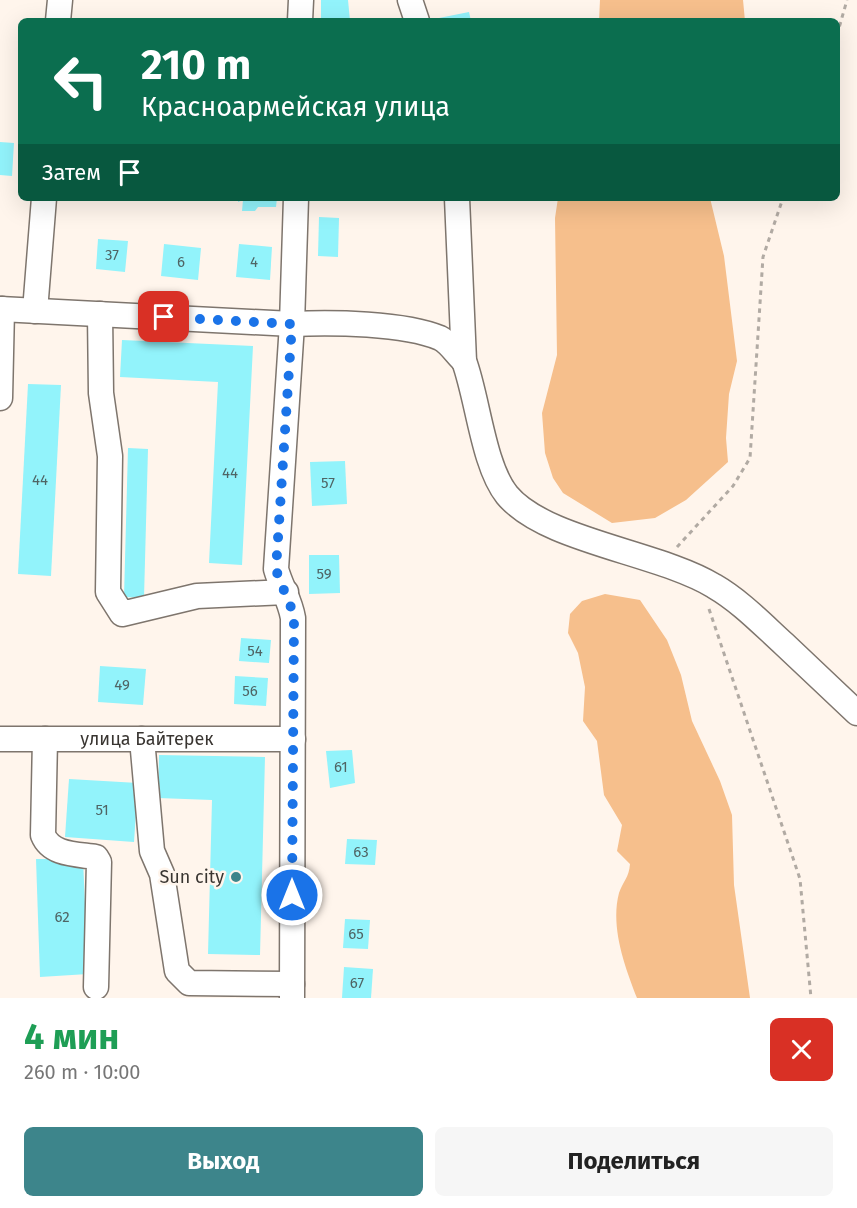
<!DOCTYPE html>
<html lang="ru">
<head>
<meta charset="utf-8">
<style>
  :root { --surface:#fff; --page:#f6f6f6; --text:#222; --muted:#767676; --accent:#3d858b }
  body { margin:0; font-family:"Fira Sans",sans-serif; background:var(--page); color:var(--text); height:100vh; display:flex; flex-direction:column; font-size:22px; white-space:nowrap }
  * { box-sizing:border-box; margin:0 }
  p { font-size:20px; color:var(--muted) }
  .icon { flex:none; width:33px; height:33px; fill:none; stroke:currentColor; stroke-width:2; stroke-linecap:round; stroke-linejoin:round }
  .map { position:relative; height:998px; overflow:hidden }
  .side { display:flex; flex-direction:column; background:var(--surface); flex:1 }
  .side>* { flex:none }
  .hud { position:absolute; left:18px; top:18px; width:822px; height:183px; border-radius:9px; box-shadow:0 6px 24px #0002; background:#0b6e4f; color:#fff; overflow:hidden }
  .pin { position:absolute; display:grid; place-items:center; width:51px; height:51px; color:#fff; margin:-26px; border-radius:12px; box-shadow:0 3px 9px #0006 }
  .me { position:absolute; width:66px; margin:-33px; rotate:0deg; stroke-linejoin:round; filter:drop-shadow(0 0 4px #0008) }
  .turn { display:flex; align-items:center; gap:21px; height:126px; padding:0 24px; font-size:27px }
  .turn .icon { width:78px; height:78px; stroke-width:2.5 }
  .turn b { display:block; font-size:42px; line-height:51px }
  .then { display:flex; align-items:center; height:57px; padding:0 24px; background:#0003; gap:12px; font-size:22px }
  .round { display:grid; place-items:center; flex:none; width:63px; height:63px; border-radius:9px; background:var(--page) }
  .head { display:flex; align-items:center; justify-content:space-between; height:102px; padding:0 24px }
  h1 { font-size:36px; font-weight:700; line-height:45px; color:#1e9e55 }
  .primary-button { display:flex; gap:12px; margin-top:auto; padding:12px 24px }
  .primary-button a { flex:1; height:69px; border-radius:9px; background:var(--accent); color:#fff; font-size:24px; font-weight:700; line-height:69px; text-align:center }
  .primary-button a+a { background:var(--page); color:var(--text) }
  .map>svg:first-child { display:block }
  .water { fill:#f6bf8c }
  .building { fill:#92f3fb }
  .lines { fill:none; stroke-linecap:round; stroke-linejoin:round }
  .minor-casing { stroke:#7e756d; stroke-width:27 }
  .path { stroke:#b1aaa3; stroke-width:3; stroke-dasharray:4.5 4.5; stroke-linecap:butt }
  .minor { stroke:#fff; stroke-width:24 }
  .route { stroke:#1a73e8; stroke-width:10; stroke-dasharray:0 18 }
  .poi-dot { fill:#3d858b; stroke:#fff5ec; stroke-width:2 }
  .labels { text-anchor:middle; stroke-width:5; stroke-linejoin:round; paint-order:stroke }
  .number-label { font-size:15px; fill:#4f6464 }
  .street-label { font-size:18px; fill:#393531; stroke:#fff5ec }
  .poi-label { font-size:18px; fill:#393531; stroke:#fff5ec; text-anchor:end }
</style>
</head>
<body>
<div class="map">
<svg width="857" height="998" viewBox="0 0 857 998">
  <rect width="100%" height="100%" fill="#fff5ec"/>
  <g class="water">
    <path d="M600 0H743L745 21H599Z"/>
    <path d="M558 198H710L724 256 737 361 729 394 726 438 728 462 686 500 655 518 612 523 563 493 553 478 545 453 542 413 557 355 555 218Z"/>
    <path d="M605 594 640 600 667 640 681 675 692 721 720 781 732 815 734 885 750 998H637C625 967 610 927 619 893 623 881 629 878 630 864L617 851 622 825 604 795 597 741 583 721 585 687 578 653 568 633 570 614 582 601Z"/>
  </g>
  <g class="building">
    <path d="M321 0H348L350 21H321Z"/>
    <path d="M469 12 471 21H439V18Z"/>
    <path d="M0 142 14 143 12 176 0 175Z"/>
    <path d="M238 198H277L276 207H258L255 211H242L243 200 238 202Z"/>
    <path d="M319 217 339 218 338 257 318 256Z"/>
    <path d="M98 239 128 241 125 272 96 269Z"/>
    <path d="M164 244 201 248 198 280 161 276Z"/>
    <path d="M239 244 272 247 270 280 236 277Z"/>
    <path d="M122 340 253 346 242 565 209 563 218 382 120 377Z"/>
    <path d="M28 384 61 385 51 576 18 574Z"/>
    <path d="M128 448 148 449 144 598 124 597Z"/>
    <path d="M345 461 347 504 312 506 310 462Z"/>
    <path d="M309 555H339L340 593 309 594Z"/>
    <path d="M241 638 271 640 269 663 239 661Z"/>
    <path d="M100 666 146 669 143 705 98 702Z"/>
    <path d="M235 676 268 678 266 706 234 704Z"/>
    <path d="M352 750 355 783 330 788 326 751Z"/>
    <path d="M159 755 265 757 260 955 208 954 212 800 158 798Z"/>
    <path d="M69 779 138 783 134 842 65 837Z"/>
    <path d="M347 839 377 840 375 865 345 864Z"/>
    <path d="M36 859H83L88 974 40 977Z"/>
    <path d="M345 919 370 920 368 949 343 948Z"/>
    <path d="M344 967 373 969 371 998H342Z"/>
  </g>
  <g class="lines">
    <g class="minor-casing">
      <g id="minor">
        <path d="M410 0 417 21"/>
        <path d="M58 21 60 0"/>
        <path d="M300 21 301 0"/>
        <path d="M457 198 464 361C478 399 483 465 507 495 545 541 658 552 714 586 740 601 762 624 784 644 808 667 833 690 857 713"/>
        <path d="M0 309 292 324C332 322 404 323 440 338 449 342 457 355 464 361"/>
        <path d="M35 311 44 198"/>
        <path d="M100 314 101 393 110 456 108 592 122 614 197 596 286 592"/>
        <path d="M0 398 2 309"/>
        <path id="s1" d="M0 739H293"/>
        <path d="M45 739 43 835C51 855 76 854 96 857L99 862 96 987"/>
        <path d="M142 739 152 851 162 874 177 971 189 983 292 984"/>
        <path d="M292 998 293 618C290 600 281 587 276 569L292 324 296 198"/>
      </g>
    </g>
    <g class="path">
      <path d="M837 35 847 0"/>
      <path d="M677 547 733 486 750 458 763 257 783 198"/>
      <path d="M709 609 800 879 811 998"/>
    </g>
    <use href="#minor" class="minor"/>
  </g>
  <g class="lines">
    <path class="route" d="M164 317 292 324 276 569C281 587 290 600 294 618L292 895"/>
  </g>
  <circle class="poi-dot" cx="236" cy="877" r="6"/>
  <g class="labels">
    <g class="number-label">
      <text x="112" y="260">37</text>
      <text x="181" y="267">6</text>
      <text x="254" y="267">4</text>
      <text x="230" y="478">44</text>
      <text x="40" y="485">44</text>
      <text x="328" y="488">57</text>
      <text x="324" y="579">59</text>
      <text x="255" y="656">54</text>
      <text x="122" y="690">49</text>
      <text x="250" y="696">56</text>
      <text x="341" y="772">61</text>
      <text x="102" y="815">51</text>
      <text x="361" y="857">63</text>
      <text x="62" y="922">62</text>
      <text x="356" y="939">65</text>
      <text x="357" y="988">67</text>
    </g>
    <g class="street-label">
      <text dy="6" stroke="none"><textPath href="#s1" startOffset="147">улица Байтерек</textPath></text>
    </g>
    <g class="poi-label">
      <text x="224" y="883">Sun city</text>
    </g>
  </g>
</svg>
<div class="pin" style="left:164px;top:317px;background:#d93025"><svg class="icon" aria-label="arrive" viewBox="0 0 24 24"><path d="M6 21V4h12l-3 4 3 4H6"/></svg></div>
<svg class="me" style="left:292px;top:895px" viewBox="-20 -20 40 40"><circle r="17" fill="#1a73e8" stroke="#fff" stroke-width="3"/><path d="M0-11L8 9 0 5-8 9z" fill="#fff"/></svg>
<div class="hud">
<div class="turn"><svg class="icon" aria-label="left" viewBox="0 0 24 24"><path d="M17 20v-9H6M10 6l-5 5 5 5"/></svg><div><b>210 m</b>Красноармейская улица</div></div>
<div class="then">Затем<svg class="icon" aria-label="arrive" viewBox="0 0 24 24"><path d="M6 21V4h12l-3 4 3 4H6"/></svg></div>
</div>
</div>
<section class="side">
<div class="head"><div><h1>4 мин</h1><p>260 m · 10:00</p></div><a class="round" style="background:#d93025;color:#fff"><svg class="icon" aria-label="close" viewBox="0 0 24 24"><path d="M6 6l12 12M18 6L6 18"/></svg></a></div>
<div class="primary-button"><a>Выход</a><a>Поделиться</a></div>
</section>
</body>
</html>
